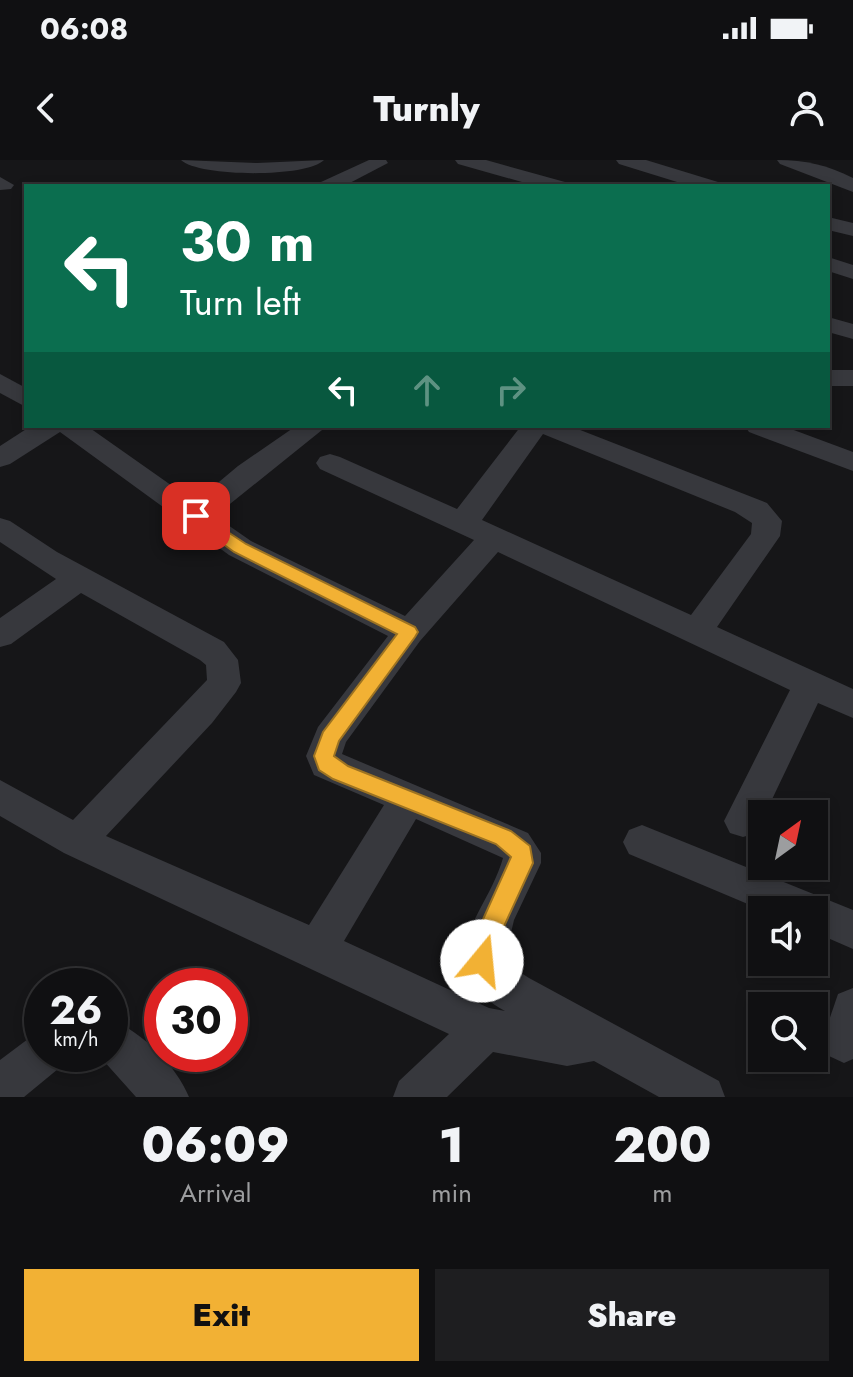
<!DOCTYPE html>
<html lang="en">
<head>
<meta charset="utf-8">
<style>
	body { margin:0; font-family:Jost,sans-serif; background:#1e1e20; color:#f1f3f6; height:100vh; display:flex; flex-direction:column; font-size:30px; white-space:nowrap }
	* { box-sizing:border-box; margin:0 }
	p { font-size:26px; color:#9c9d9f }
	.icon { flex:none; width:44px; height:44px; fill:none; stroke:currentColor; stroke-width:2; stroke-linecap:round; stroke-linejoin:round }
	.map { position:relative; height:937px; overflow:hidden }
	.sheet { display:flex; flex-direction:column; background:#101012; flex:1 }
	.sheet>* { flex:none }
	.hud { position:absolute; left:24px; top:24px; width:806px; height:244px; border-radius:0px; box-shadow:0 4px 12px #0003,0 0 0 2px #303032; background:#0b6e4f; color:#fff; overflow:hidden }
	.needle { width:52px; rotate:33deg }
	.tools { position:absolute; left:748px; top:640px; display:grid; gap:16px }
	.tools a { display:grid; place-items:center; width:80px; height:80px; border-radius:0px; background:#101012; box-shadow:0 4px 12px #0003,0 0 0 2px #303032; font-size:40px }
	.speed { position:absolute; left:24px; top:808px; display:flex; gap:16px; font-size:40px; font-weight:700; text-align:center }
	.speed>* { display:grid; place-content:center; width:104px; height:104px; border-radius:50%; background:#101012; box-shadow:0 4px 12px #0003,0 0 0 2px #303032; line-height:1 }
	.speed small { font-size:20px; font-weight:400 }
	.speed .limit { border:12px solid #d22; background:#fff; color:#111 }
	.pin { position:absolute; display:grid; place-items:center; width:68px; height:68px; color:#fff; margin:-34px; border-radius:16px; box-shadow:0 4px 12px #0006 }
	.me { position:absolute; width:88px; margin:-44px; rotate:17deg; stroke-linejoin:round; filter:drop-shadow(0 0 6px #0008) }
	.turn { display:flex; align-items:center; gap:28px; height:168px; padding:0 24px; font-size:36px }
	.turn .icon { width:104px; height:104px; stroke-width:2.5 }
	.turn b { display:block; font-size:56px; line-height:68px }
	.lanes { display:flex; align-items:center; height:76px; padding:0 24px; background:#0003; justify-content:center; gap:40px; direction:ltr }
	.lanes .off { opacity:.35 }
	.eta { display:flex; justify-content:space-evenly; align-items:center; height:136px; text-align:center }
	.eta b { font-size:48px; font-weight:800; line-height:56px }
	.action { display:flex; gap:16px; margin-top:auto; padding:16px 24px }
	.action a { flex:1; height:92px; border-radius:0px; background:#f2b134; color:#111; font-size:32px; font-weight:800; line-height:92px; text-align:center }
	.action a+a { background:#1e1e20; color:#f1f3f6 }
	.status { display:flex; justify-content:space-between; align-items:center; height:56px; padding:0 40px; background:#101012; direction:ltr }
	.status svg { height:22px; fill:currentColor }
	header { display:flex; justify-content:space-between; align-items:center; height:104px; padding:0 24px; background:#101012; font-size:36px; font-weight:800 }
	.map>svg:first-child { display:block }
</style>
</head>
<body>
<div class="status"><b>06:08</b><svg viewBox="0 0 49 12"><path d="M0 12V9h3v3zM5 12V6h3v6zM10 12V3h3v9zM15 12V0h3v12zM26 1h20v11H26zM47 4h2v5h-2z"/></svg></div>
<header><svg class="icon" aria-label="back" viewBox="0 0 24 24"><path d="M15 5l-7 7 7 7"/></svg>Turnly<svg class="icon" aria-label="person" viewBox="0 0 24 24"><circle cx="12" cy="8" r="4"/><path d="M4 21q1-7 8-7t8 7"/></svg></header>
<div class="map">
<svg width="853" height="937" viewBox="0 0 853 937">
	<rect width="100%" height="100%" fill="#161618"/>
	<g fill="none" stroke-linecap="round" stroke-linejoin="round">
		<g fill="#37383d" fill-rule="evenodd">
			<path d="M181,0L257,3L324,0C307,18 198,17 181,0Z"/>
			<polygon points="369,0 386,0 388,3 344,26 318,26 321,22"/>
			<polygon points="455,0 486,0 565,22 568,26 536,26 458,4"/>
			<polygon points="616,0 646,0 718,22 721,26 690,26 619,4"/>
			<path d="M777,0C806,0 827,5 853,18V32L780,4Z"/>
			<polygon points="0,17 14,25 11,29 0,30"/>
			<polygon points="828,57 853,63 853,76 828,70"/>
			<polygon points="828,97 853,105 853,119 828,111"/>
			<polygon points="828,157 853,164 853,179 828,172"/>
			<rect x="828" y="210" width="25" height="16"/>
			<polygon points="0,214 26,228 26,247 0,233"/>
			<path d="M31,266H87L195,342L238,306L296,266H327L215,356L251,381L405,456L474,380L320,309L316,303L320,297L330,294L340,297L457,349L521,266H570L767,343L782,361L780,376L717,467L853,529V558L818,543L765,654H762L756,673L743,677L730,673L724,661L790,530L498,392L420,481L346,582L342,594L528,673L541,693V703L514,760L504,802L529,818L719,921L725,937H659L594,901L567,906L493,892L447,937H393L399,921L449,874L64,693L0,656V620L73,660L207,520L206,505L200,500L81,433L11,484L0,487V458L56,419L0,382V358L10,361L57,392L224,482L238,500L241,523L236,532L212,563L106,676L309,765L384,645L314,615L306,596L318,567L388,476L229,395L60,272L10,304L0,307V286ZM543,274L735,352L752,363L751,374L691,455L482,360ZM416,659L503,698C486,758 422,804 505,851L489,848L344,781Z"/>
			<polygon points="745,266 783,266 853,292 853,311 749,272"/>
			<polygon points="642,665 853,750 853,789 814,772 814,750 762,750 629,694 623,682 629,670"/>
			<polygon points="853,828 853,899 844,903 829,896 822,881 838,834"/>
			<path d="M110,859C142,872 176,905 189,937H136L102,899L95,896L94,894H110Z"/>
			<polygon points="42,873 42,894 65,894 58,909 24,937 0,937 0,900 28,879"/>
		</g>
	</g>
	<polygon fill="#f2b134" stroke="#9d7322" stroke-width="2" points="196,351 246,384 415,467 418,472 415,477 339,581 334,596 348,606 511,671 530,686 533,703 495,786 490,809 482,812 474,809 471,801 471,786 511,697 496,684 333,619 319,610 314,596 323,572 397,474 234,392 190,360 187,356"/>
</svg>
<div class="tools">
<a><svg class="needle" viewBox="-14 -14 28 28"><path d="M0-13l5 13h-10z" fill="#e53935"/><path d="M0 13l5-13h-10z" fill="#9c9d9f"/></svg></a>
<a><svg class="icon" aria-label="sound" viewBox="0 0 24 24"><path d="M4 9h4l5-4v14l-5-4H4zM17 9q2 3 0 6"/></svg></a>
<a><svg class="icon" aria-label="search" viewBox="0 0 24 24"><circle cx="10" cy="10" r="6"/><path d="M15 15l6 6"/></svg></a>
</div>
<div class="speed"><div>26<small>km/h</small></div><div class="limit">30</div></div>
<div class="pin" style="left:196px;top:356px;background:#d93025"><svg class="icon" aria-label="arrive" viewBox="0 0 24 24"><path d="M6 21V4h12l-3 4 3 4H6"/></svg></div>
<svg class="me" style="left:482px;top:801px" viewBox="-20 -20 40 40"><circle r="19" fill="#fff"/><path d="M0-13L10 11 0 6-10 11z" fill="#f2b134"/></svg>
<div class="hud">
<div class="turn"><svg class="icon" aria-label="left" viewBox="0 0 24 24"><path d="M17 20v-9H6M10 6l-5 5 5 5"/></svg><div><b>30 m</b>Turn left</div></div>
<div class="lanes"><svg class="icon" aria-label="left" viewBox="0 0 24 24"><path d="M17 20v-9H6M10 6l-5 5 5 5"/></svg><svg class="icon off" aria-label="ahead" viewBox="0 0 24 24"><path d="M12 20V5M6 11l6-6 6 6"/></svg><svg class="icon off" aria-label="right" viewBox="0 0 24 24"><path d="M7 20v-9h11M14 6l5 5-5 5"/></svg></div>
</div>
</div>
<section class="sheet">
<div class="eta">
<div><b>06:09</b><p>Arrival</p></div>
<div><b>1</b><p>min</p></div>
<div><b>200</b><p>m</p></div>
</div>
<div class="action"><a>Exit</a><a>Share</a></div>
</section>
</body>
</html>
